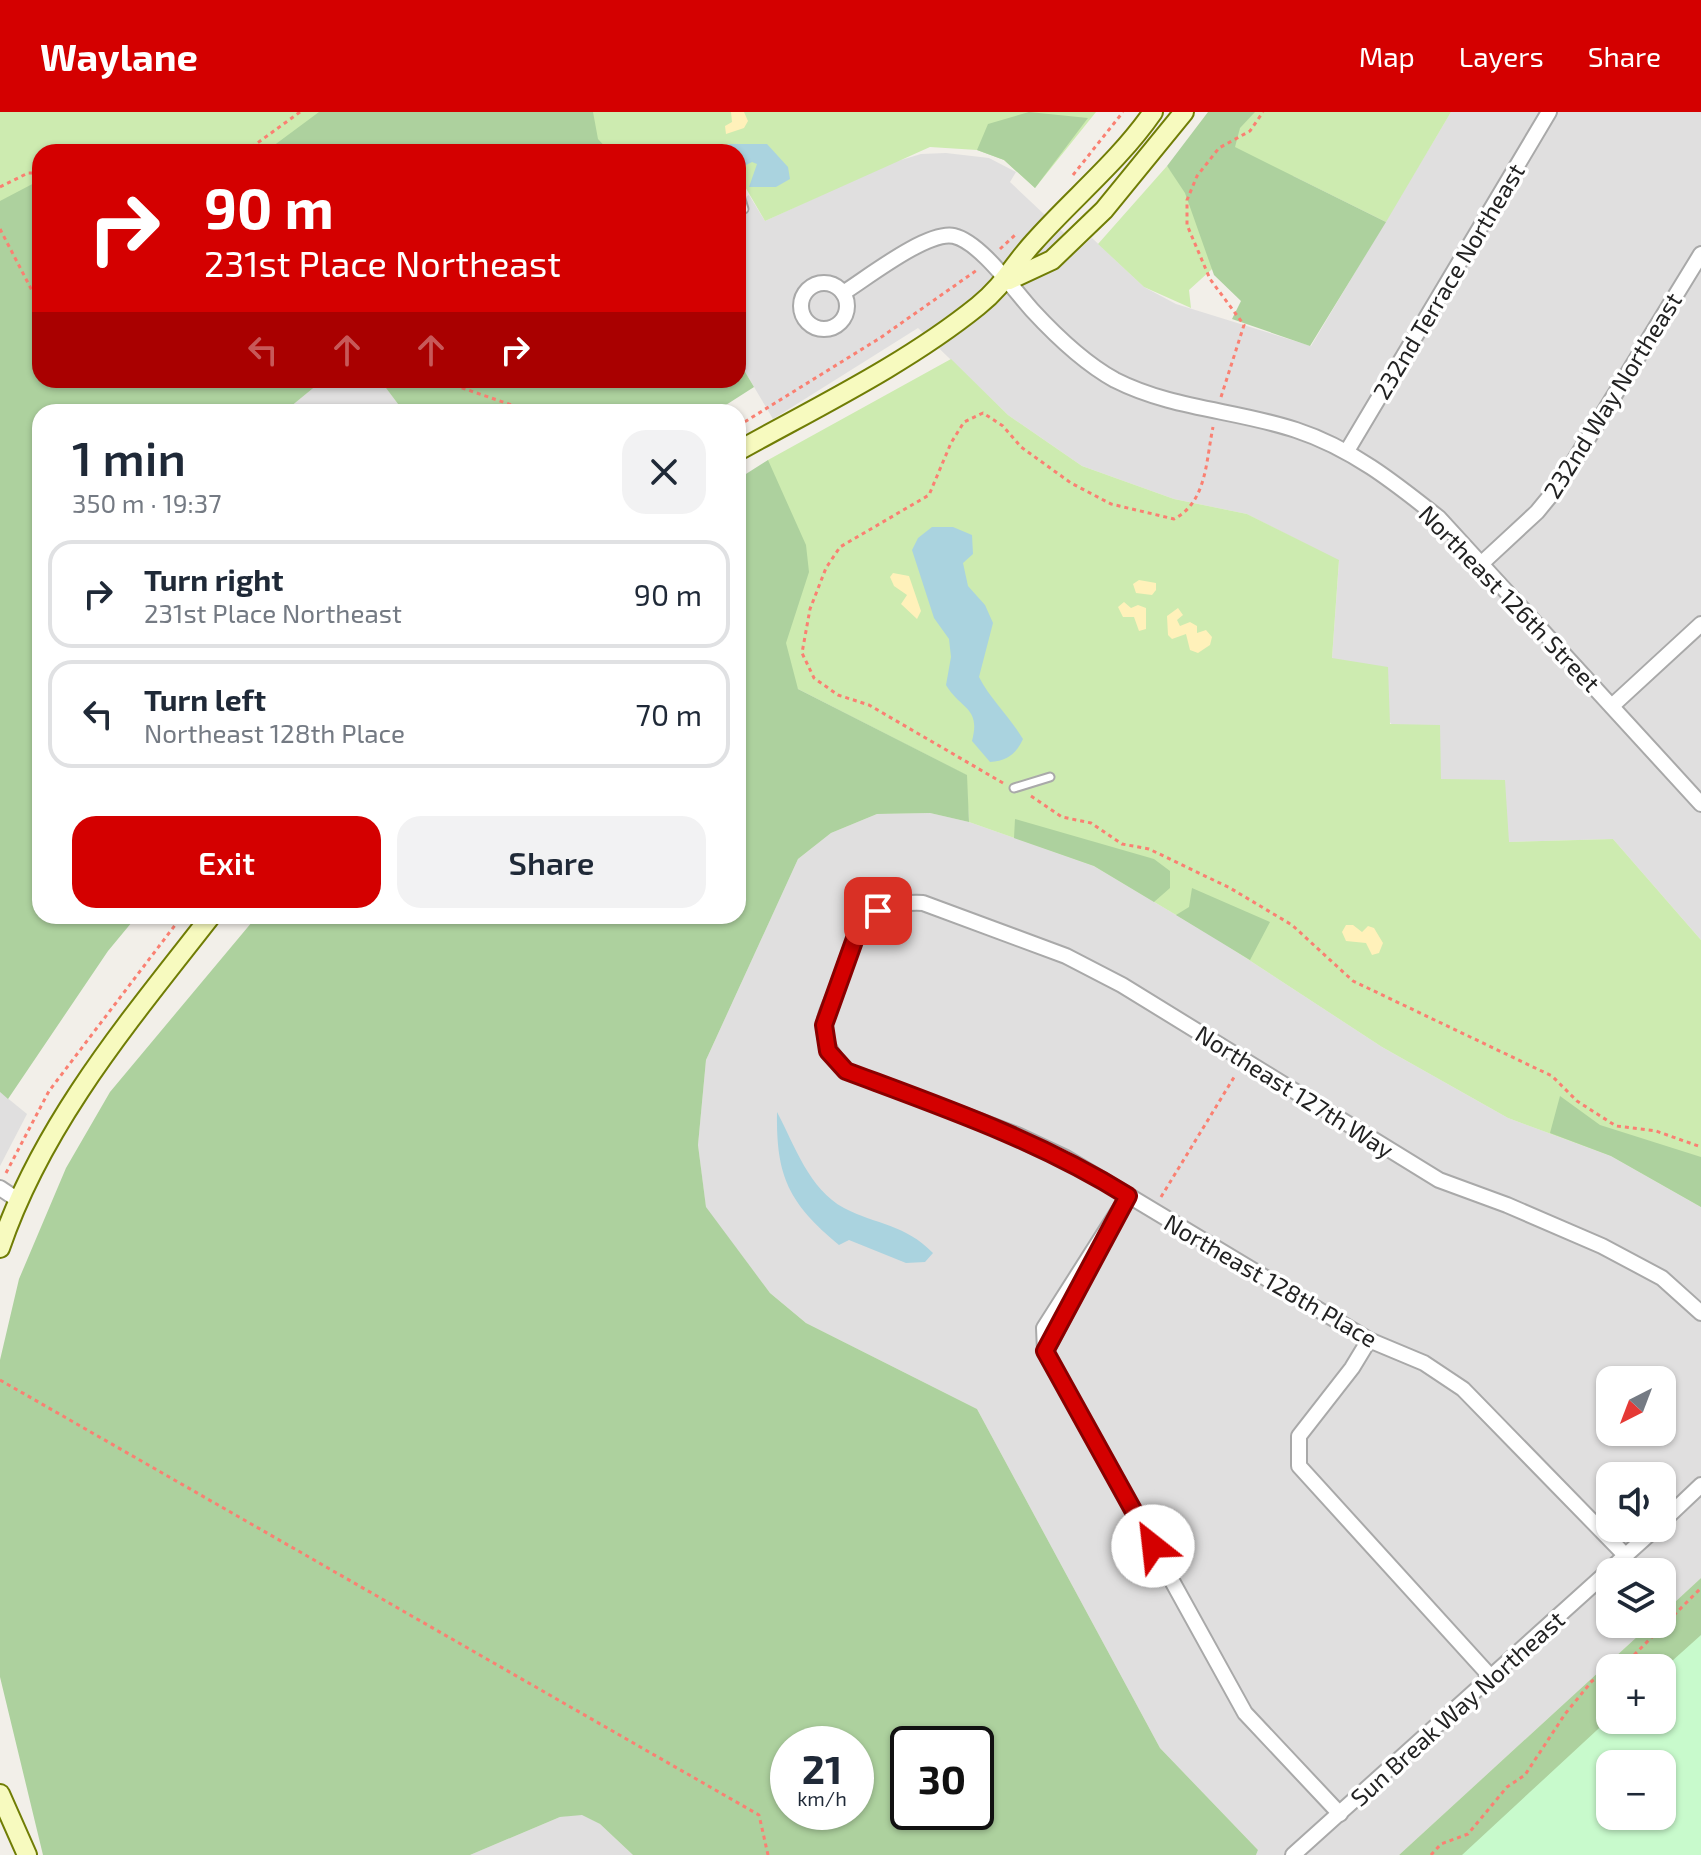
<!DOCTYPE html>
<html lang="en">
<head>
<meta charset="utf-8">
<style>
	body { margin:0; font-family:"Exo 2",sans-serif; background:#f2f2f3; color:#1f2937; height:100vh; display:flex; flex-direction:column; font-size:30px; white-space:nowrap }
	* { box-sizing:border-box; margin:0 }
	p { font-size:26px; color:#747a83 }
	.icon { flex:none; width:44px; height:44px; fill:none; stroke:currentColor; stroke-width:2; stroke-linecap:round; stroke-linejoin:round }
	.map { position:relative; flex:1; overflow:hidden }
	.panel { position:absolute; left:32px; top:292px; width:714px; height:520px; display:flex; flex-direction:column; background:#fff; border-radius:24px; box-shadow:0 2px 6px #0004 }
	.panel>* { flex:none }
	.guide { position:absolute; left:32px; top:32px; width:714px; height:244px; border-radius:24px; box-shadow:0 2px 6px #0004; background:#d40000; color:#fff; overflow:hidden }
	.needle { width:52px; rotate:222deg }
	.buttons { position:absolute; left:1596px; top:1254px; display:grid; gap:16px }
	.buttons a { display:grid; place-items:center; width:80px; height:80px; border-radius:16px; background:#fff; box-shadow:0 2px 6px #0004; font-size:40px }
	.speed { position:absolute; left:770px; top:1614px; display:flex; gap:16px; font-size:40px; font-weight:700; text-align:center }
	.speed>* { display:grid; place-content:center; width:104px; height:104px; border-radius:50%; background:#fff; box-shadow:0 2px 6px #0004; line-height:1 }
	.speed small { font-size:20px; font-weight:400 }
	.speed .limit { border:4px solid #111; border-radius:12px; background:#fff; color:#111 }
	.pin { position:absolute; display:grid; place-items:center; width:68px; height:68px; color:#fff; margin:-34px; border-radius:16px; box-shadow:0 4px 12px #0006 }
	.me { position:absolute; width:88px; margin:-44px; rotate:331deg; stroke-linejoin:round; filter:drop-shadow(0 0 6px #0008) }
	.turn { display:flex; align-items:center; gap:28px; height:168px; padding:0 40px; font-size:36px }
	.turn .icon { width:104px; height:104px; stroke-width:2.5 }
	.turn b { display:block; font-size:56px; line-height:68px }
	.lanes { display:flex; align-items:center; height:76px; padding:0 40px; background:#0003; justify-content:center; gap:40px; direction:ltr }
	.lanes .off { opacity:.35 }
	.round { display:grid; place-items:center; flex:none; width:84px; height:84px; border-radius:24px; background:#f2f2f3 }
	.summary { display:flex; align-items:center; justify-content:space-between; height:136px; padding:0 40px }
	h1 { font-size:48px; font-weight:600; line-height:60px }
	.action { display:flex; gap:16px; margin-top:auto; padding:16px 40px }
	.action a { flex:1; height:92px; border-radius:24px; background:#d40000; color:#fff; font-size:32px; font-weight:600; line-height:92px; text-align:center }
	.action a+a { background:#f2f2f3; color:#1f2937 }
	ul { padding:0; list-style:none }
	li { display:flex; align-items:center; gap:24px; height:108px; margin:0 16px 12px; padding:0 24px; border:4px solid #e0e1e3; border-radius:24px }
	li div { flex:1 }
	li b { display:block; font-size:30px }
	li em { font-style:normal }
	header { display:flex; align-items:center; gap:48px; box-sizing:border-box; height:112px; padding:0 40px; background:#d40000; color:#fff }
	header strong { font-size:38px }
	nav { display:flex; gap:44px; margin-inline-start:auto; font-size:28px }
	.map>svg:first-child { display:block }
</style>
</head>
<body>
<header>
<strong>Waylane</strong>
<nav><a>Map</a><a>Layers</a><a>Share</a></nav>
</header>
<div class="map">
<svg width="1701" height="1743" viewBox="0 0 1701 1743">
	<rect width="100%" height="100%" fill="#f2efe9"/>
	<g fill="#e0dfdf" fill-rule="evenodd">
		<polygon points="1451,0 1701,0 1701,828 1613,727 1508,730 1441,667 1332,546 1339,449 1247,402 1174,387 1082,354 1008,303 918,216 773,307 738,248 738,89 749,83 765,109 891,51 921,42 946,41 989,46 1016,60 1010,70 1080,136 1092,126 1144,175 1176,192 1311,234"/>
		<polygon points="323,268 380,268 404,300 284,300"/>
		<path d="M930,701L969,710L1094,754L1223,831L1382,935L1508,1006L1611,1044L1701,1095V1466L1662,1502V1460H1610V1512H1651L1399,1743H1256L1258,1738L1160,1636L977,1297L806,1211L770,1181L706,1096L698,1033L706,948L798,747L831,721L877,702ZM1610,1268H1662V1320H1610ZM1610,1364H1662V1416H1610Z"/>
		<polygon points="0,980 27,1002 0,1054"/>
		<polygon points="582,1702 600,1712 633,1743 470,1743 560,1705"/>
	</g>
	<g fill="#cdebb0">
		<polygon points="0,0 375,0 341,40 40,40 40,151 0,154"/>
		<polygon points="551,0 1096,0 1035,76 1004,48 977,38 930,35 765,109 744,73 738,75 738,40 576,40"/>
		<polygon points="1220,0 1451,0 1386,110 1293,64 1243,129 1189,178 1191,196 1144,175 1098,132 1167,54 1174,63"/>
		<polygon points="951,247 1008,303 1082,354 1174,387 1247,402 1339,448 1332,546 1388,555 1390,612 1440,613 1441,667 1505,668 1509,730 1613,727 1701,828 1701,1095 1611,1044 1508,1006 1382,935 1223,831 1094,754 969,710 966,663 798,577 738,482 768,348"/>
	</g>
	<g fill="#add19e" fill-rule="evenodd">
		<polygon points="319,0 593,0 598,27 610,40 265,40"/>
		<polygon points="1029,0 1088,6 1035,76 1004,48 977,38 988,12"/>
		<polygon points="1208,0 1255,0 1240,16 1235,35 1386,110 1310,234 1232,207 1241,189 1214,163 1185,81 1167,54"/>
		<polygon points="40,68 40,268 323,268 284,300 40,300 40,804 137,804 108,839 8,987 0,980 0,89"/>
		<polygon points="738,248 754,275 715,300 404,300 380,268 738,268"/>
		<path d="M768,348L806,433L809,460L786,531L798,577L967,663L969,710L930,701L877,702L831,721L798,747L706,948L698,1033L706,1095L770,1181L806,1211L977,1297L1160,1636L1258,1738L1256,1743H633L600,1712L582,1703L560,1705L470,1743H43L0,1565V1248L19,1167L66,1056L110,980L257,804H738V367ZM788,1632H856V1700H788ZM976,1632V1700H908V1632Z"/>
		<polygon points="1015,707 1154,747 1170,759 1170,776 1154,790 1094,754 1014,726"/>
		<polygon points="1192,776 1270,810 1250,848 1176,803 1189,795"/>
		<polygon points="1560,984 1600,1013 1701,1045 1701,1095 1611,1044 1550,1021"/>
		<path d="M1701,1466V1743H1399L1651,1512H1662V1502ZM1610,1556H1662V1608H1610ZM1610,1652H1662V1704H1610Z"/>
	</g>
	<g fill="#fff1ba">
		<polygon points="731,0 744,0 748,9 744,16 726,22 725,14 732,10"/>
		<polygon points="893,461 909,464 921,499 917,507 901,492 907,483 894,474 890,465"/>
		<polygon points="1139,468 1156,471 1156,478 1152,483 1136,481 1133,472"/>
		<polygon points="1124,490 1131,496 1138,493 1146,496 1146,517 1139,519 1134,505 1123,505 1118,495"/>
		<polygon points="1178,496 1183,503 1177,508 1180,514 1190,510 1197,514 1197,521 1206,518 1212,525 1210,533 1198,541 1190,538 1186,522 1172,527 1168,523 1167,504"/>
		<polygon points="1346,813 1353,813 1362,820 1368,814 1374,816 1383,831 1379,841 1372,843 1366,831 1346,829 1342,820"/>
	</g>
	<path fill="#c8facc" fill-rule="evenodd" d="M1701,1523V1743H1462L1610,1606L1662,1608V1558ZM1662,1652V1704H1610V1652Z"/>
	<g fill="#aad3df">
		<polygon points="730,32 767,32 788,55 790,67 776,75 749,75 757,52 752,50 738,57 738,40 692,40"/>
		<path d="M932,415H953L972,423L973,442L963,451L968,474L985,493L993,511L979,565C991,588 1009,604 1023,627C1016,642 1007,649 990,650L972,629C981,595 961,598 946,573L951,545L949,527L934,506L912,438L918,426Z"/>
		<path d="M777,1000C795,1034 809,1077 844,1096C877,1113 905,1112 933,1141L925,1150L906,1151L849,1128L839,1133C789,1091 776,1065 777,1000Z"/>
	</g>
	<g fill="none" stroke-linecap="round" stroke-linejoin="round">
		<g stroke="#a9a9a9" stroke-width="11">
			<g id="lane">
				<polyline points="738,78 744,97"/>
				<polyline points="1014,676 1050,665"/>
			</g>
		</g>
		<g stroke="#a9a9a9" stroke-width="18">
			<g id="street">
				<circle cx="824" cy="194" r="23"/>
				<path d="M843,181C867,166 928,118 954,124C980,130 1014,178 1032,198C1056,224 1084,251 1115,268C1172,297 1236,298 1296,318C1351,336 1394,370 1439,406L1701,692"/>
				<polyline points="1347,339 1549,0"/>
				<polyline points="1482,451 1537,400 1560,372 1701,142"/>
				<polyline points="1613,593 1701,512"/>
				<polyline points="0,1076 18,1088"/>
				<polyline points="1128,1084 1044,1216 1045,1239 1245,1601 1340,1702"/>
				<polyline points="1369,1228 1352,1256 1299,1324 1299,1354 1490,1564"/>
				<polyline points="1046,1239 1077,1180"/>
				<polyline points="1662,1410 1701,1373"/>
				<path d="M1626,1444L1463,1277L1424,1251L1369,1228L1066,1046L1017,1023L846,959C834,945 826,936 824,917C823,904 833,888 837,876C855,826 860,788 923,791L1066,844L1122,873L1439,1068L1507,1093L1602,1134L1662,1166L1701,1201"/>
				<polyline points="1293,1743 1656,1416"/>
			</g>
		</g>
		<g stroke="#707d05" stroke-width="22">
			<g id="secondary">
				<polyline points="1009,168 1052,148 1104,98 1184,0"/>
				<path d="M738,339C819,294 906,252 978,194C1005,172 1012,154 1034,130C1073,86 1119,49 1153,0"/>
				<path d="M0,1136C43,1010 130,908 211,804"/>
				<polyline points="0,1682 27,1743"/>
			</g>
		</g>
		<g stroke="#fa8072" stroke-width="3" stroke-dasharray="4 4" stroke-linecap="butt">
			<polyline points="245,40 300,0"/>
			<polyline points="1073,63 1123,0"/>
			<polyline points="0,75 28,61 40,61"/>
			<polyline points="0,117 40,194"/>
			<polyline points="1000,137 1015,123"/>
			<polyline points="111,268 116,272 138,268"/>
			<polyline points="439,268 532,300"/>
			<polyline points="1221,285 1244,213 1210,167 1187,113 1187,88 1197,64 1219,36 1250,19 1263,0"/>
			<polyline points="738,314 880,226 977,158"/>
			<path d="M1003,671L869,593L838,583L814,566L802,541L810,497L826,456L840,435L929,383L951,331L964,310L983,301L1003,314L1021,335L1071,371L1111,392L1174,407C1207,390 1206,348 1213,315"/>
			<polyline points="1031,684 1062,705 1091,711 1122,732 1149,737 1230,776 1292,813 1353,869 1552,964 1577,989 1616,1014 1656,1019 1701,1035"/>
			<polyline points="6,1061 49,979 182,804"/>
			<polyline points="1161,1085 1236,962"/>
			<polyline points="0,1268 759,1703 768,1743"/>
			<polyline points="1614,1556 1632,1545 1701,1476"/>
			<polyline points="1431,1743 1441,1732 1468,1722 1507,1675 1525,1663 1565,1602 1592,1569 1610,1558"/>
		</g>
		<use href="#lane" stroke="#fff" stroke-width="7"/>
		<use href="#street" stroke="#fff" stroke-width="14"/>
		<use href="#secondary" stroke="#f7fabf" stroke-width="18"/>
	</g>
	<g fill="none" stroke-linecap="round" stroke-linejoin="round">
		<g stroke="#8a0000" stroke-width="20">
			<path id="route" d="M878,799L858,818L824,913L828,939L846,959C945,996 1038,1028 1128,1084L1045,1239L1153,1434"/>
		</g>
		<use href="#route" stroke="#d40000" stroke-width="14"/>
	</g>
	<g text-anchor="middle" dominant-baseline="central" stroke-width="7" stroke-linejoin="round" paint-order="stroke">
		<g font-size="24" fill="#222" stroke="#fff">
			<text transform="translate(1448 169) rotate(-59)">232nd Terrace Northeast</text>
			<text transform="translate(1612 283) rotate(-58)">232nd Way Northeast</text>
			<text transform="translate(1510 486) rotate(46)">Northeast 126th Street</text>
			<text transform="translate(1295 979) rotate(32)">Northeast 127th Way</text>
			<text transform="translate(1271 1168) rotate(30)">Northeast 128th Place</text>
			<text transform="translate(1457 1596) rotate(-42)">Sun Break Way Northeast</text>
		</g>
	</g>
</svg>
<div class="buttons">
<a><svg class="needle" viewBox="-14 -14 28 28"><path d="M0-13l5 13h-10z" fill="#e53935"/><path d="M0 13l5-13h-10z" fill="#747a83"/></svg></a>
<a><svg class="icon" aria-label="sound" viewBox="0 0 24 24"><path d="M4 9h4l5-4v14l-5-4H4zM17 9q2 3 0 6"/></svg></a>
<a><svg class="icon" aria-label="layers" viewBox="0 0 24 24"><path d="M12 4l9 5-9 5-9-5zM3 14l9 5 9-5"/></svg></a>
<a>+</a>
<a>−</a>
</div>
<div class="speed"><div>21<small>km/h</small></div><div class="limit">30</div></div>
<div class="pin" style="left:878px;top:799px;background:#d93025"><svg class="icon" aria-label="arrive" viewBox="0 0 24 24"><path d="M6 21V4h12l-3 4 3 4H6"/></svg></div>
<svg class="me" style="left:1153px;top:1434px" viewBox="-20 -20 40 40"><circle r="19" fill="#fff"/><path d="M0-13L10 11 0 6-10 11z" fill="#d40000"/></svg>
<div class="guide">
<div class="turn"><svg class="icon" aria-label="right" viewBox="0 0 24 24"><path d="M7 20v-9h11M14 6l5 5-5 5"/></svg><div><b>90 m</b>231st Place Northeast</div></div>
<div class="lanes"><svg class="icon off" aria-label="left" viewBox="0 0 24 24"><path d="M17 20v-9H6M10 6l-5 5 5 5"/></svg><svg class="icon off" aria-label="ahead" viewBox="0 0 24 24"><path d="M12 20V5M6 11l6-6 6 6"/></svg><svg class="icon off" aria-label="ahead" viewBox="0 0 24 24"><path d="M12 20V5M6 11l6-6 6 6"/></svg><svg class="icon" aria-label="right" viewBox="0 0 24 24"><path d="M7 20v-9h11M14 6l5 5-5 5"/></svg></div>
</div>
<section class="panel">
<div class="summary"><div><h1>1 min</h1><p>350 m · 19:37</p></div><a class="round"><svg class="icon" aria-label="close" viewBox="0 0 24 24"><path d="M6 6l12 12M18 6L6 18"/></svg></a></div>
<ul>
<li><svg class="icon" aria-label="right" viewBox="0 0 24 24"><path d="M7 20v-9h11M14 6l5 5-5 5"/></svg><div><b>Turn right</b><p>231st Place Northeast</p></div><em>90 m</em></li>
<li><svg class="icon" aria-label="left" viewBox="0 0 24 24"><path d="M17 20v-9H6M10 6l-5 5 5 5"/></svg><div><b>Turn left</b><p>Northeast 128th Place</p></div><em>70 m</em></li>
</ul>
<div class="action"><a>Exit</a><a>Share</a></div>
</section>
</div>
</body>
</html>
